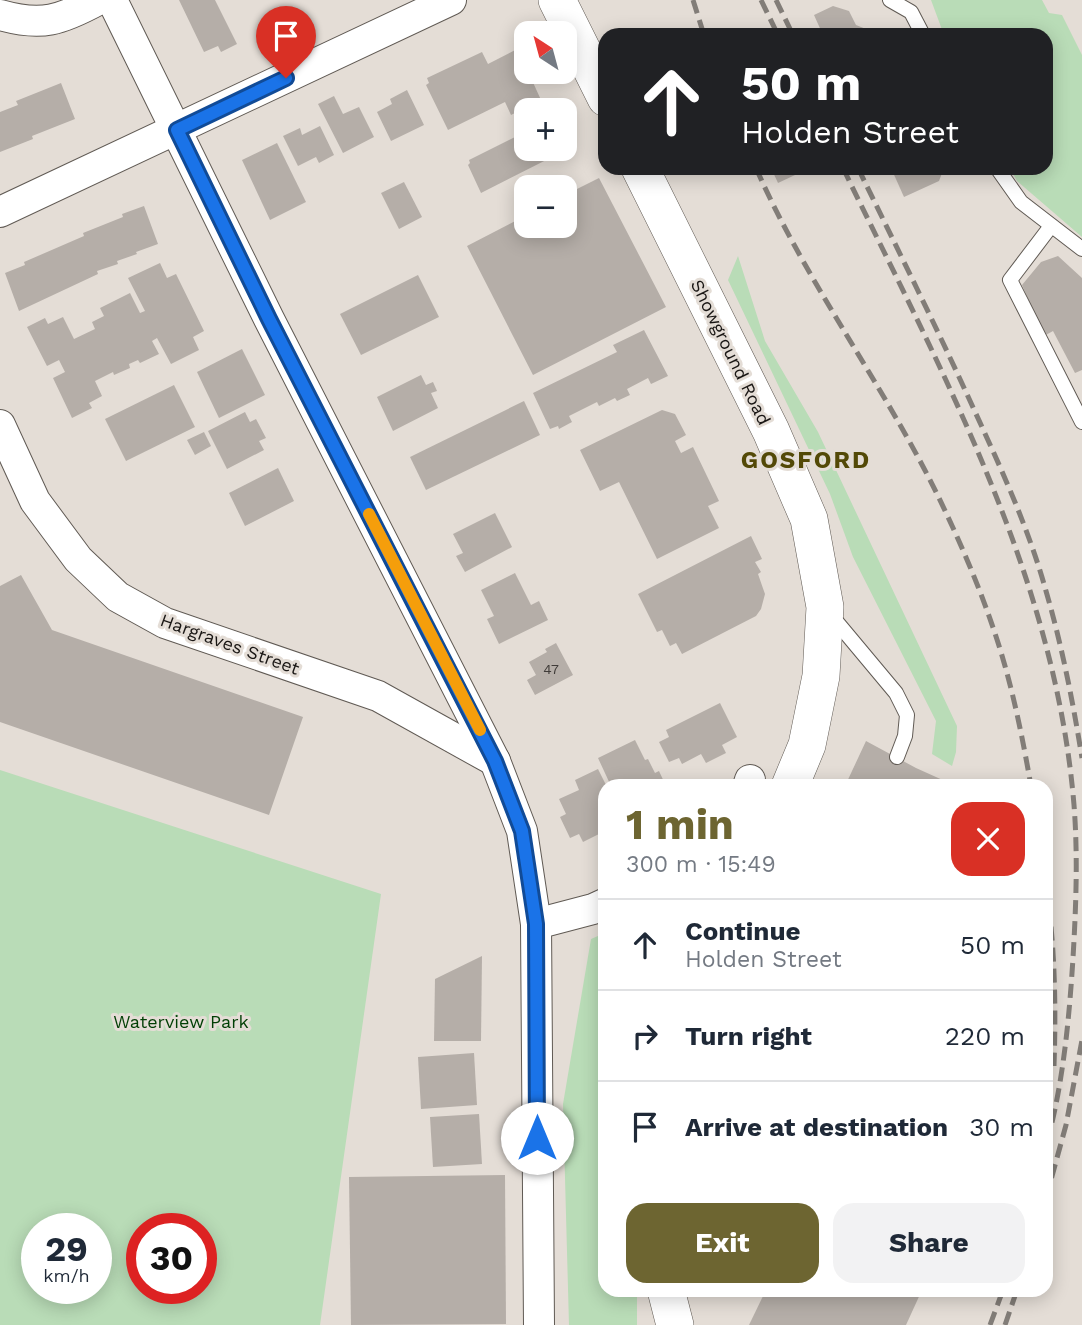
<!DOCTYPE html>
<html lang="en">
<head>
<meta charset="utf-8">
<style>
	body { margin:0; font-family:"Work Sans",sans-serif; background:#f2f2f3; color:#1f2937; height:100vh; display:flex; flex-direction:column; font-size:26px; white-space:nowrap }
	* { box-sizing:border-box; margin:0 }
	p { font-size:23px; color:#747a83 }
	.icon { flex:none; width:38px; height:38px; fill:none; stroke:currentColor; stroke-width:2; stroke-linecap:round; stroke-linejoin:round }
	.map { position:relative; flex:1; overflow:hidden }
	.sheet { position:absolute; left:598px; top:779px; width:455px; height:518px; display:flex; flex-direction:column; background:#fff; border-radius:21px; box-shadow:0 4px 18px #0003 }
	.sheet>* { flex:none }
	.guide { position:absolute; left:598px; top:28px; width:455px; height:147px; border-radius:21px; box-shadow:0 4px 18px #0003; background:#202124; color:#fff; overflow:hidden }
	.needle { width:46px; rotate:324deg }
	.buttons { position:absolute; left:514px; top:21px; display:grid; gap:14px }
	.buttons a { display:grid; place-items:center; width:63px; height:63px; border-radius:14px; background:#fff; box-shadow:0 4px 18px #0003; font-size:35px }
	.speed { position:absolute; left:21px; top:1213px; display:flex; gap:14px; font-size:35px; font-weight:700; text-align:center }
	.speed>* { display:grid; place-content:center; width:91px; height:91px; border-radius:50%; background:#fff; box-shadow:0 4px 18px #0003; line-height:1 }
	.speed small { font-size:18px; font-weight:400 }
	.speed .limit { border:10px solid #d22; background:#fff; color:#111 }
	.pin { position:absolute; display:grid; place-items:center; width:60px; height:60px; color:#fff; margin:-72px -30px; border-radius:50% 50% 50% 0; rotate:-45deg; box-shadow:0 0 7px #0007 }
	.pin .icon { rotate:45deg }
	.me { position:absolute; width:77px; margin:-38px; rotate:0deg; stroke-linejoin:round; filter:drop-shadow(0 0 5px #0008) }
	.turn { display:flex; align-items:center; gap:24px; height:147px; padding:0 28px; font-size:32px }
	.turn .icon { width:91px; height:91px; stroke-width:2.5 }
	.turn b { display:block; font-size:49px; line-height:60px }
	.round { display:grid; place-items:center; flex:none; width:74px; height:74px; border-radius:21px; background:#f2f2f3 }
	.head { display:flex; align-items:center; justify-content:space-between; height:119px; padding:0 28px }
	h1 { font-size:42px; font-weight:700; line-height:52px; color:#6d6531 }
	.cta { display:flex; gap:14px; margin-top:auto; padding:14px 28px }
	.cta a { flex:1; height:80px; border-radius:21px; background:#6d6531; color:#fff; font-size:28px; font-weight:700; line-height:80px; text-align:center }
	.cta a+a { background:#f2f2f3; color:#1f2937 }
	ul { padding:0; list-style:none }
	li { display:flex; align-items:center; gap:21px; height:91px; padding:0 28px; border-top:2px solid #e0e1e3 }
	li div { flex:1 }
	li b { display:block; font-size:26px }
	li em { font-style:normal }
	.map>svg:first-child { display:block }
</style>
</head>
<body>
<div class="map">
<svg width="1082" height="1325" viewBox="0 0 1082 1325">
	<rect width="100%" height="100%" fill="#e4ddd6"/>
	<g fill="#b9dcb7" fill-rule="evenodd">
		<polygon points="931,0 1042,0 1049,13 1062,15 1082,55 1082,237 1017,181 1010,168 1046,168 1046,35 944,35"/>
		<polygon points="738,256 765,341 818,432 957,726 956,752 952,766 932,754 936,721 853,557 830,494 728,280"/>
		<path d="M0,770L381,894L320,1325H0ZM37,1228H96V1288H37ZM142,1228H201V1288H142Z"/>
		<polygon points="605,933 606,1290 637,1290 637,1325 569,1325 563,1104 591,939"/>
	</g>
	<g fill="#b5aea8">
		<polygon points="179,0 215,0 237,44 221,52 218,46 204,52"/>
		<polygon points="833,6 849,11 856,25 871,31 872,35 823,35 814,15"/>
		<polygon points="519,48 527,65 527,72 530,72 533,77 531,78 541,100 511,115 505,102 448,130 426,85 429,83 427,78 482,52 488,64"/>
		<polygon points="61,83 75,119 32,136 33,139 0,152 0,112 18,105 16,101"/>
		<polygon points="407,90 424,125 391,141 377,112 392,104 390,99"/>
		<polygon points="334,96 343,114 359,107 374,137 343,153 318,104"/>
		<polygon points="320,126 334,155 319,163 316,157 298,166 283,136 300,128 302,135"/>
		<polygon points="527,131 527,149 557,149 560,153 481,193 468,165 470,163 469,160"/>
		<polygon points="277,143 306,202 270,220 242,160"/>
		<polygon points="771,168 810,168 778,183"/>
		<polygon points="891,168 944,168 939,181 904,197"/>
		<polygon points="599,178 666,307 533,375 467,246 527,215 527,226 565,226 565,195"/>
		<polygon points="404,182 422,217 399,229 381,193"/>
		<polygon points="144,206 158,244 136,252 137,254 117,261 118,264 97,271 98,274 19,311 5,273 25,265 24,262 84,236 83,233 123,217 122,214"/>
		<polygon points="1058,256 1082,278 1082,370 1075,373 1053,331 1044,336 1022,285 1041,262"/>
		<polygon points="160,263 167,278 176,274 204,331 193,337 199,350 171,364 157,338 152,341 159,354 140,363 138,360 129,364 130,368 114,375 113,372 95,381 102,396 89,403 92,408 72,418 53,378 65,372 59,360 47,366 27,327 45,318 48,324 63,317 74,339 95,329 92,322 104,316 100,308 130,293 140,313 145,311 128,278"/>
		<polygon points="418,275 439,317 361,355 340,314"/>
		<polygon points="644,330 668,376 651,384 648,378 627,389 630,395 617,401 615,398 599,406 597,402 569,416 572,422 559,429 558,426 550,429 533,393 617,352 613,345"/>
		<polygon points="242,349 265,395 219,418 197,372"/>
		<polygon points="421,375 426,385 433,382 437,391 431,393 438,408 393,431 377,397"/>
		<polygon points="174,385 195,427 126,461 105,419"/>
		<polygon points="524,401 540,435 426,490 410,457"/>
		<polygon points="662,410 675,414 686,435 675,441 681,453 693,447 719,501 708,506 719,528 657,559 619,482 600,491 580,450"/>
		<polygon points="245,412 250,422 256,419 266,438 259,441 264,450 227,469 208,431"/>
		<polygon points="204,432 211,446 195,455 187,440"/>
		<polygon points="278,468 294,501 245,526 229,493"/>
		<polygon points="495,513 512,547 465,572 456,556 463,553 453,534"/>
		<polygon points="751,536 762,559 755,562 761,572 758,574 765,594 761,609 756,616 682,654 676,643 670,646 662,630 657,632 638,594"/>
		<polygon points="515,573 531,605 539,601 548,620 499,644 487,619 494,616 481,590"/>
		<polygon points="21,575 52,630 303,717 269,815 0,722 0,586"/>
		<polygon points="556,643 573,675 535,695 527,680 536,675 529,662 547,652 545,649"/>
		<polygon points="720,703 737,737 722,745 726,753 706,763 701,754 682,764 679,758 669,762 659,742 669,737 666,730"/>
		<polygon points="635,740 645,760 648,759 655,773 659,771 666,786 611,786 598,758"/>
		<polygon points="866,741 916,768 956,786 845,786"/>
		<polygon points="598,769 606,785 606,821 601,823 605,831 583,842 579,834 570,838 560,817 566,814 559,799 579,790 575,780"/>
		<polygon points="482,956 481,1041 434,1041 435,979"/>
		<polygon points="474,1053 477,1105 421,1109 418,1057"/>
		<polygon points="479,1114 482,1164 433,1167 430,1117"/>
		<polygon points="505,1175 506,1324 351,1325 349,1177"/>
		<polygon points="766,1290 922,1290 906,1325 749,1325"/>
	</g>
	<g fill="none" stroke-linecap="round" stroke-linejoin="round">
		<g stroke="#605a54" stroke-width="16">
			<g id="service">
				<polyline points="890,0 911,12 923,35"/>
				<polyline points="997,168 1021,202 1082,249"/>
				<polyline points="1051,226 1010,280 1082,422"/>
				<polyline points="830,614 896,693 907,715 905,736 897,757"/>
			</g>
		</g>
		<g stroke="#605a54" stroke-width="32">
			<g id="minor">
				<polyline points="112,0 269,319 495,761 522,831 536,924 539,1325"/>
				<path d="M0,15C42,27 61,20 98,0"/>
				<polyline points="0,212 451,0"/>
				<polyline points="0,425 35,501 78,559 118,597 165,623 378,696 495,761"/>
				<polyline points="748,786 750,780"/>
				<polyline points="536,924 593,909 606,903"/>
			</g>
		</g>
		<g stroke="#605a54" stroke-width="38">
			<g id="tertiary">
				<polyline points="557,0 606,98"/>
				<polyline points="640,168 771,431 809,519 825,607 821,676 807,745 790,786"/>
				<polyline points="666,1290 675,1325"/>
			</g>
		</g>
		<use href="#service" stroke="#fff" stroke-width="14"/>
		<use href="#minor" stroke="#fff" stroke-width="30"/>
		<use href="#tertiary" stroke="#fff" stroke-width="37"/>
		<g stroke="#827d78" stroke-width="5" stroke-dasharray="14 7" stroke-linecap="butt">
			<polyline points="693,0 704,35"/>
			<polyline points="761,0 778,35"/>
			<polyline points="776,0 793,35"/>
			<path d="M756,168C807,284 884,385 939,498C965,552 989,609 1005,666C1016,705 1024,746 1031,786"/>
			<path d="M843,168C941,371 1055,575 1074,805C1078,856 1076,907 1073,958C1069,1021 1063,1085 1046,1146"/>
			<path d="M858,168C896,246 935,324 971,403C999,464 1028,526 1046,591C1062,646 1073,702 1082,758"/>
			<path d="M1046,885C1055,945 1056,1006 1054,1066"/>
			<polyline points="1046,1198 1066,1125 1082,1040"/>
			<polyline points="990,1325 1003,1290"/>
			<polyline points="1005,1325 1017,1290"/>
		</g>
	</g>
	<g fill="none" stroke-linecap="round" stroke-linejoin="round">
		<g stroke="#114b97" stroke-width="18">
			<polyline id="route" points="286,78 177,130 269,319 495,761 522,831 536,924 537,1138"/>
		</g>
		<use href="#route" stroke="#1a73e8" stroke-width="12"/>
		<polyline stroke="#f59e0b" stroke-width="12" points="369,514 480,730"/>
	</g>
	<g text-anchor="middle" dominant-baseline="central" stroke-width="6" stroke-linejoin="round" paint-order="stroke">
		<g font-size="14" fill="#403c39">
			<text x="551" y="669">47</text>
		</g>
		<g font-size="18" fill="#191614" stroke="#e4ddd6">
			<text transform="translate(731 352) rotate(64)">Showground Road</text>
			<text transform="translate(230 644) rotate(20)">Hargraves Street</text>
		</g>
		<g font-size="18" fill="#003f04" stroke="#e4ddd6">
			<text x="181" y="1021">Waterview Park</text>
		</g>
		<g font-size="24" font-weight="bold" letter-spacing="2" fill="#534907" stroke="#e4ddd6">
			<text x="806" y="460">GOSFORD</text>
		</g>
	</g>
</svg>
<div class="buttons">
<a><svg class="needle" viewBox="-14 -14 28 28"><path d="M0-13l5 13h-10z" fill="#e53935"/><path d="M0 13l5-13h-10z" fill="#747a83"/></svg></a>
<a>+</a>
<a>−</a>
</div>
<div class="speed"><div>29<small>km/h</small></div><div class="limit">30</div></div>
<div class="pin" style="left:286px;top:78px;background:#d93025"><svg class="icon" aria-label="arrive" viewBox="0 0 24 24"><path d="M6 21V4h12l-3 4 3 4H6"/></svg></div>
<svg class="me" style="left:537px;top:1138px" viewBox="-20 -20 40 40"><circle r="19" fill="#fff"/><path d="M0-13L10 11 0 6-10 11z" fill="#1a73e8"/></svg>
<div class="guide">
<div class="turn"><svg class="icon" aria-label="ahead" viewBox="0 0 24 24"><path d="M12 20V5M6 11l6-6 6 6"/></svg><div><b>50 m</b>Holden Street</div></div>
</div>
<section class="sheet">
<div class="head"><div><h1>1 min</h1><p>300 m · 15:49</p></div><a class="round" style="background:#d93025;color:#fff"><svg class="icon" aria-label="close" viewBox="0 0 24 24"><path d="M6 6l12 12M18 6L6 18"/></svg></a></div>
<ul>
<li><svg class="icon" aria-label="ahead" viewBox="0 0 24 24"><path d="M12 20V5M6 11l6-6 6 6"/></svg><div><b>Continue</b><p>Holden Street</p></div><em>50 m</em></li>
<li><svg class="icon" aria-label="right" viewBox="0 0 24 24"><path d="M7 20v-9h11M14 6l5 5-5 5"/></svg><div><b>Turn right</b></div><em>220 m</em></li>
<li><svg class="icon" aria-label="arrive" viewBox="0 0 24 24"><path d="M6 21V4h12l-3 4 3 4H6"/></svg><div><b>Arrive at destination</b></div><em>30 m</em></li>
</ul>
<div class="cta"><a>Exit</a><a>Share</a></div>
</section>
</div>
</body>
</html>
